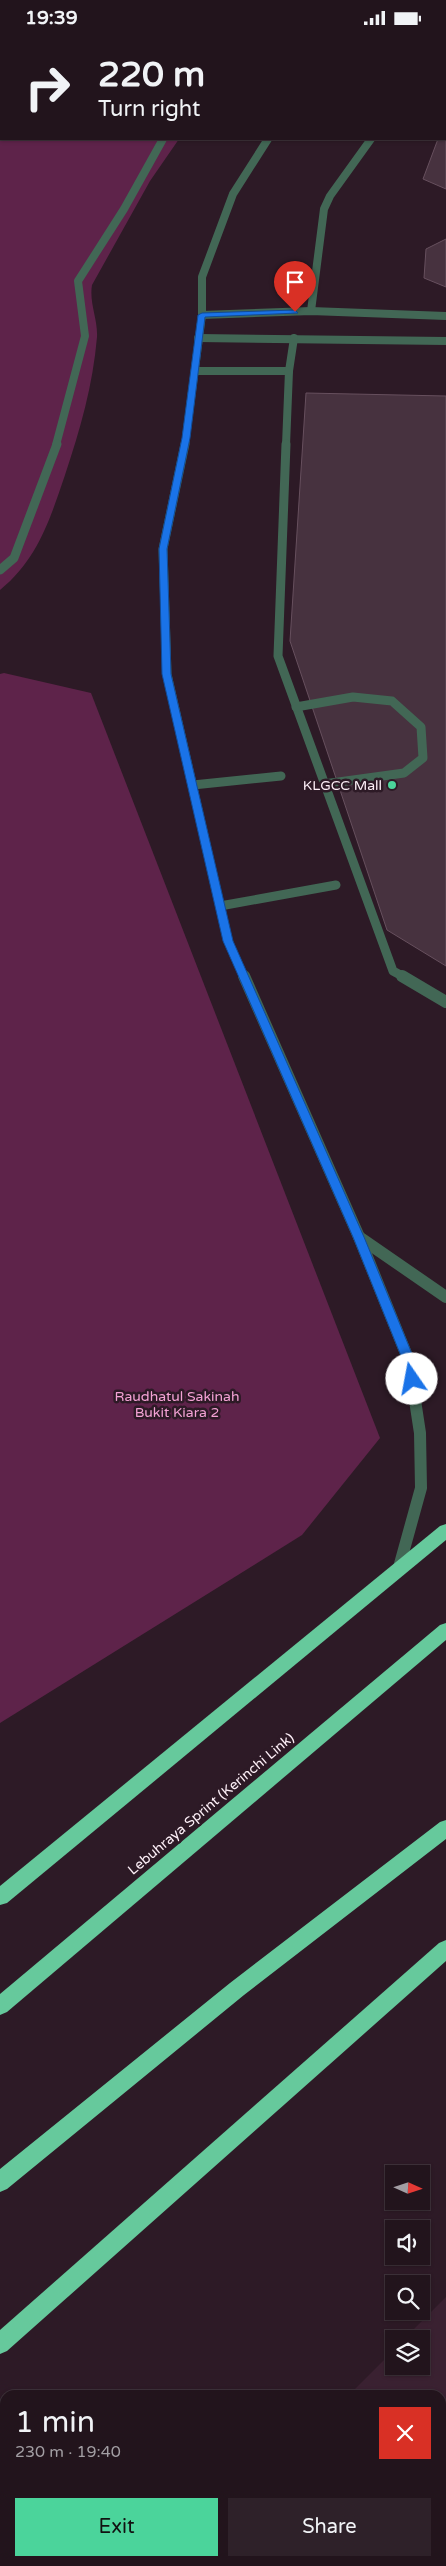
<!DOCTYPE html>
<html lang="en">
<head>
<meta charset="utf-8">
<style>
	body { margin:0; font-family:"Varela Round",sans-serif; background:#2e2129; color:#f1f3f6; height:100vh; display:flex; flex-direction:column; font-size:19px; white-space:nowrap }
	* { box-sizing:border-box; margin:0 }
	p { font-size:16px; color:#a29ea3 }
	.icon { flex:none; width:28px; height:28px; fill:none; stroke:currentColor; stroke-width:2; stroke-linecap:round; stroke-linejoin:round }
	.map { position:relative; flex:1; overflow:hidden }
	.panel { position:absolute; left:0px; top:2355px; width:446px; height:176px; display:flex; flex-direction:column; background:#22141c; border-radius:15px 15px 0 0; box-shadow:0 1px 4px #0004,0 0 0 1px #3f333b }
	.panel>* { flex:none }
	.guide { position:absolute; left:0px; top:0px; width:446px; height:105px; box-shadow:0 1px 4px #0004,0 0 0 1px #3f333b; background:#22141c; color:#f1f3f6; overflow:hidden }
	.needle { width:32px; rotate:93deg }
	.fabs { position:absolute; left:385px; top:2130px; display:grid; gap:10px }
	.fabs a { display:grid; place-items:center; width:45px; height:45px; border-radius:0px; background:#22141c; box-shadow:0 1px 4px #0004,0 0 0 1px #3f333b; font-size:25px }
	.pin { position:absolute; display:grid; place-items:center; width:42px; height:42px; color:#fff; margin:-51px -21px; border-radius:50% 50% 50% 0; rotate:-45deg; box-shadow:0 0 5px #0007 }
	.pin .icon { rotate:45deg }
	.me { position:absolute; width:55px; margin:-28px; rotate:348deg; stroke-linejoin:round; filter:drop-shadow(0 0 4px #0008) }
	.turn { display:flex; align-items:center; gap:18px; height:105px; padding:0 15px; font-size:22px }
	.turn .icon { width:65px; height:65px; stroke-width:2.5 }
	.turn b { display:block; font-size:35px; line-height:42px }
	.round { display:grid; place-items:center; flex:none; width:52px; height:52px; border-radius:0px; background:#2e2129 }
	.headline { display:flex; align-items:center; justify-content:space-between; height:85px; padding:0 15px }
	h1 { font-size:30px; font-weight:600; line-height:38px }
	.button { display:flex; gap:10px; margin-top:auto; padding:10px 15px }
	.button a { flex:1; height:58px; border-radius:0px; background:#4bd49b; color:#111; font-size:20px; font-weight:600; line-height:58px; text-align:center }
	.button a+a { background:#2e2129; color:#f1f3f6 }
	.status { display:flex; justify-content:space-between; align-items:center; height:35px; padding:0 25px; background:#22141c; direction:ltr }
	.status svg { height:14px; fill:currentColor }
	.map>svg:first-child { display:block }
</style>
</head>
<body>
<div class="status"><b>19:39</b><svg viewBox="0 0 49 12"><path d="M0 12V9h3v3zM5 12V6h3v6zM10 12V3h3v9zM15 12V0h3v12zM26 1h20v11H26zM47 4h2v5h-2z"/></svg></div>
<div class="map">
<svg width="446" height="2531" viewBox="0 0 446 2531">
	<rect width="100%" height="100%" fill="#2d1a26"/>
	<polygon fill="#3a2131" points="446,2262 446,2531 392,2531 388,2526 441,2526 441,2360 349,2360 394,2315 394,2331 421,2331 421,2304 404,2304"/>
	<g fill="#5e234a">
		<path d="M0,0H256L1,1V104H179L150,146L92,250C89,268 98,284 97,302C93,350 80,395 65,440C50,484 38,524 0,555Z"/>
		<polygon points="4,638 91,658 380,1403 302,1500 0,1688 0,639"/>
	</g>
	<polygon fill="#823b6a" points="255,2526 365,2526 372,2531 251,2531"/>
	<g fill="#47323f" stroke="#67505e">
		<polygon points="446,40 446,154 423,144 438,104 445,104"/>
		<polygon points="446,204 446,252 424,243 426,214"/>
		<polygon points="306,358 446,361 446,931 387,895 290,606"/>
	</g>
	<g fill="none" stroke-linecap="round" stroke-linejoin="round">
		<g stroke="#426755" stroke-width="8">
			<polyline points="311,276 324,174 330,161 371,104"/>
			<polyline points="202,280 311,276 446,281"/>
			<polyline points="198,303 446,306"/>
			<polyline points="195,336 289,336"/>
			<polyline points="56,410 85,301 78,246 124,174 163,104"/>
			<polyline points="286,410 289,336 294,303"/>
		</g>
		<g stroke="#426755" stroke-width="9">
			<polyline points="286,409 278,621 393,936 404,942"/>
			<polyline points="0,535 14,523 57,409"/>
			<polyline points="296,672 353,662 392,666 421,692 423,723 404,738 324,749"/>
			<polyline points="193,750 281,741"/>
			<polyline points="220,871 336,850"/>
		</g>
		<polyline stroke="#426755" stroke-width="12" points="402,941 446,967"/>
		<polyline stroke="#426755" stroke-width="8" points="185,410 202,280 202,242 233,159 268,104"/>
		<polyline stroke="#426755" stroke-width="9" points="185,409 163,514 167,639 228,906 244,942"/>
		<g stroke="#426755" stroke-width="12">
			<polyline points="244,941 359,1202 409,1326 420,1398 421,1453 398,1536"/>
			<polyline points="359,1202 446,1262"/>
		</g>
		<g fill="#66c99c" fill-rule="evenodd">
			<polygon points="446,1489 446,1505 7,1868 0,1870 0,1851 440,1491"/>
			<polygon points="446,1588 446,1605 7,1977 0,1980 0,1959 440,1590"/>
			<polygon points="446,1785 446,1804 244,1960 7,2154 0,2157 0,2134 230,1948 440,1787"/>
			<polygon points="446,1905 446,1926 7,2316 0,2319 0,2295 439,1908"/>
		</g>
	</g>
	<polygon fill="#1a73e8" stroke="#114b97" points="295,275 298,278 205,282 190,403 167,514 171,639 233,906 364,1202 415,1326 418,1344 412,1348 406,1344 403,1326 353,1202 223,906 162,639 159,514 182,403 198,280 202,278"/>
	<circle fill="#4bd49b" stroke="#2d1a26" stroke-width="2" cx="392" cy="750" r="5"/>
	<g text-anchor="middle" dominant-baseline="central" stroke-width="5" stroke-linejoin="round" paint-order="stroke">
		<g font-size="14" fill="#fdeff7" stroke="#2d1a26" text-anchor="end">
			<text x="382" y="750">KLGCC Mall</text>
		</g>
		<g font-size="14" fill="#f4a2d5" stroke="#2d1a26">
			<text x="177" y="1361">Raudhatul Sakinah<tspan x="177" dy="16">Bukit Kiara 2</tspan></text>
		</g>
		<g font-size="14" fill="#fdeff7" stroke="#2d1a26">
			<text transform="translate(211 1769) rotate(-40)">Lebuhraya Sprint (Kerinchi Link)</text>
		</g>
	</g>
</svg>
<div class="fabs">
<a><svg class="needle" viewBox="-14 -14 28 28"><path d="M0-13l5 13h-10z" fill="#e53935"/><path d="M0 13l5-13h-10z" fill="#a29ea3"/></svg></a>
<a><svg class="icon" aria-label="sound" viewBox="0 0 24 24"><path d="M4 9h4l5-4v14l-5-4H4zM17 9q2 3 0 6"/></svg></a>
<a><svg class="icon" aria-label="search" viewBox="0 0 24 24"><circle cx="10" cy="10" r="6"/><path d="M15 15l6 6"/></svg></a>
<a><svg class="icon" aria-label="layers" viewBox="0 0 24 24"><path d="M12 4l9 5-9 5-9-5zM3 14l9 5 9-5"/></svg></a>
</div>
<div class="pin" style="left:295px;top:277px;background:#d93025"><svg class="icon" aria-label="arrive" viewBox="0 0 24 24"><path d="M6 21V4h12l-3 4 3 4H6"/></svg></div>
<svg class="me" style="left:412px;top:1344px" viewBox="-20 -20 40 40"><circle r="19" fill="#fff"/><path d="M0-13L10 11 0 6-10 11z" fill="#1a73e8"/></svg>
<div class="guide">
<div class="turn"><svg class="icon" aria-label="right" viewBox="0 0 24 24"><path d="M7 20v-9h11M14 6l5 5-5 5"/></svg><div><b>220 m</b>Turn right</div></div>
</div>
<section class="panel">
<div class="headline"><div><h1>1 min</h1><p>230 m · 19:40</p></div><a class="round" style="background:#d93025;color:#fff"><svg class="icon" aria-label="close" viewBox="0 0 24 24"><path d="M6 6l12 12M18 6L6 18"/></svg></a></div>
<div class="button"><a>Exit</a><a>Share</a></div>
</section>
</div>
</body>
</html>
